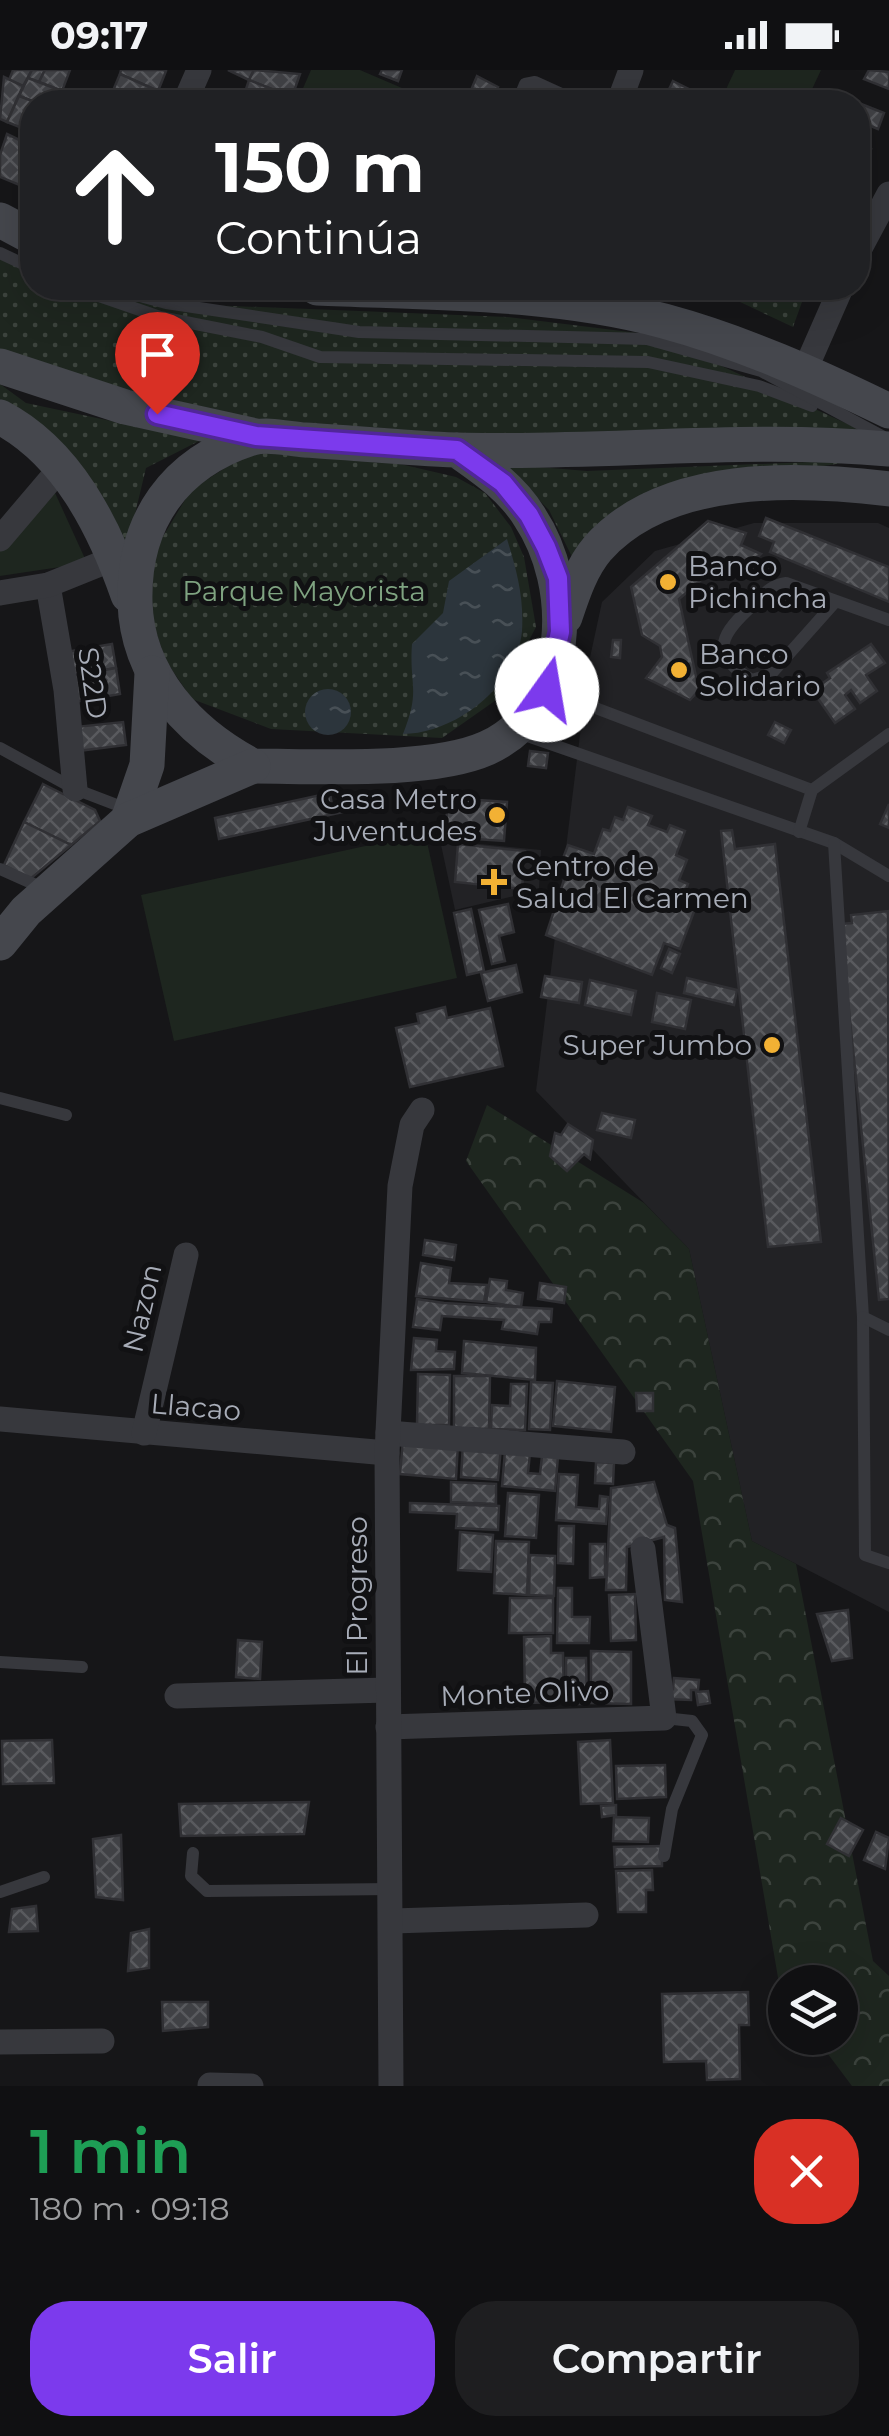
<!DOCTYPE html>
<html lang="es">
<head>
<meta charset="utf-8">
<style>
	body { margin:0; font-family:Montserrat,sans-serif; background:#1e1e20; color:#f1f3f6; height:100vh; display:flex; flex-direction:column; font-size:38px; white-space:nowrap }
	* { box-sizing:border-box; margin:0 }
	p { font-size:32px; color:#9c9d9f }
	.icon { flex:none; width:55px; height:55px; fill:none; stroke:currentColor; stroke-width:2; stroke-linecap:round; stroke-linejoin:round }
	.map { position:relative; height:2016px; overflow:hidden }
	.side { display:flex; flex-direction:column; background:#101012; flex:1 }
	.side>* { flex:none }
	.hud { position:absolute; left:20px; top:20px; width:850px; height:210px; border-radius:40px; box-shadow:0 10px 40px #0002,0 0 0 2px #303032; background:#202124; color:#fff; overflow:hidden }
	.fabs { position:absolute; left:768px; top:1895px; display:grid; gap:20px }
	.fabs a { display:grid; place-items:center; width:90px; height:90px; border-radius:50%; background:#101012; box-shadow:0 10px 40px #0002,0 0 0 2px #303032; font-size:50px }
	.pin { position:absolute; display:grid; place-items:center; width:85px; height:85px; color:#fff; margin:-102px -42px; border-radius:50% 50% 50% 0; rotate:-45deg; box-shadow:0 0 10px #0007 }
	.pin .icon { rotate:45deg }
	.me { position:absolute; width:110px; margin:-55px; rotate:13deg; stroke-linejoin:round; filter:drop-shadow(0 0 8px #0008) }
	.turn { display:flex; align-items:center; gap:35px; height:210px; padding:0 30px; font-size:45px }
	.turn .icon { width:130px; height:130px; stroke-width:2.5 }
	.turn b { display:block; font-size:70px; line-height:85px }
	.round { display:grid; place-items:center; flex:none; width:105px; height:105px; border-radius:40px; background:#1e1e20 }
	.headline { display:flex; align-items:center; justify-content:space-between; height:170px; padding:0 30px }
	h1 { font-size:60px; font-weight:600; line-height:75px; color:#1e9e55 }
	.primary-button { display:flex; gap:20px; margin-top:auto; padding:20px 30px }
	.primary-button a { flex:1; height:115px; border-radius:40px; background:#7c3aed; color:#fff; font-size:40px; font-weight:600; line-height:115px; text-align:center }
	.primary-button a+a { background:#1e1e20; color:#f1f3f6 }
	.status { display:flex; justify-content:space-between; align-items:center; height:70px; padding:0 50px; background:#101012; direction:ltr }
	.status svg { height:28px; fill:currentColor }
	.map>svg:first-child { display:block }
</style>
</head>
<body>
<div class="status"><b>09:17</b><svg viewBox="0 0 49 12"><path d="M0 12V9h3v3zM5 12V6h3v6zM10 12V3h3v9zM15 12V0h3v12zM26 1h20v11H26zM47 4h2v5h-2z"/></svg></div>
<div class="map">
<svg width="889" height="2016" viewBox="0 0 889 2016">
	<defs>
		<pattern id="forest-crowns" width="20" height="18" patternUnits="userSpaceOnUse" patternTransform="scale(2.5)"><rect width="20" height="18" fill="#1e261f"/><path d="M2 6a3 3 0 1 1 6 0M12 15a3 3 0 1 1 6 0" fill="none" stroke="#3c433d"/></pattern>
		<pattern id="park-dots" width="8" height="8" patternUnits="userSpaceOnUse" patternTransform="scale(2.5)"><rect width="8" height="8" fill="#1e261f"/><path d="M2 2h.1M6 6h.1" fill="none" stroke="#3c433d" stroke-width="1.8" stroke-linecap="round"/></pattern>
		<pattern id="water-ripples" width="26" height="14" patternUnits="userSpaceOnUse" patternTransform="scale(2.5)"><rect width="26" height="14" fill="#2c353c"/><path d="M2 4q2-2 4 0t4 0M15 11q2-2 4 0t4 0" fill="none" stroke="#485056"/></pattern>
		<pattern id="building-cross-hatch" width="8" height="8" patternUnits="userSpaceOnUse" patternTransform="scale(2.5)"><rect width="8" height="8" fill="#404145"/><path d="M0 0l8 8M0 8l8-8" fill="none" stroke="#595a5e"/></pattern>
	</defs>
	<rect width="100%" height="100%" fill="#161618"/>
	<g fill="#222225">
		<polygon points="754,453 878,453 889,458 889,1542 752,1471 689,1179 536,1021 589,592 602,532 655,481"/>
		<polygon points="440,770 541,780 539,820 455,840"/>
	</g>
	<g fill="#1e261f">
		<polygon points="311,0 360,0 423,27 420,32 297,32"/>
		<polygon points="735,0 821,0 806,32 726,32 721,30"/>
		<polygon points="51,414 87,493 0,506 0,477"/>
		<polygon points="425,763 457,908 174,971 141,825"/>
	</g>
	<polygon fill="url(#forest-crowns)" points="487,1035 644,1133 689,1179 752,1471 796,1494 873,1891 889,1906 889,2016 852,2016 816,1968 840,1968 840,1912 785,1912 785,1926 780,1919 693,1411 466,1091"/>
	<g fill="url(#park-dots)">
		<polygon points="0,178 32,191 32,218 97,218 134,232 507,247 654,265 889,373 577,371 161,344 0,286"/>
		<polygon points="746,218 807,218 793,257 740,232"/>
		<polygon points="0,314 26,333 201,370 146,398 125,486 0,339"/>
		<polygon points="259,376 357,384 456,407 485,423 511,457 524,487 536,557 499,628 442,668 271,659 192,629 166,591 148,538 153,483 191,420"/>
		<polygon points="860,390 654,424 575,493 549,440 503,394 587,401"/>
	</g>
	<g fill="url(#water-ripples)">
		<path d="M507,469C517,501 524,528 522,561C517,617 454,664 403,664C421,619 409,617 412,574L443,543L449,511Z"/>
		<circle cx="328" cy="642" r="23"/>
	</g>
	<g fill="url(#building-cross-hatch)" stroke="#303034" stroke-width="2.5">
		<polygon points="13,0 32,0 23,16 9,10"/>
		<polygon points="32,0 45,0 39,12 28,8"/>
		<polygon points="45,0 70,0 62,21 39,12"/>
		<polygon points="121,0 164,0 166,1 158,21 120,4"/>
		<polygon points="228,0 254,0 249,10"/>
		<polygon points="254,0 300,4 292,27 249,10"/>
		<polygon points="382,0 402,0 398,11 380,4"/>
		<polygon points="869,0 889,2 889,19 864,9"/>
		<polygon points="120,4 158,21 154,32 134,32 112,23"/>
		<polygon points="477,6 498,17 492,32 466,32"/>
		<polygon points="4,7 23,16 7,52 0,49"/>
		<polygon points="28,8 62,21 58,32 35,32 19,26"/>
		<polygon points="249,10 292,27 290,32 260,32 244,25"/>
		<polygon points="673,11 695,22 691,32 663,32"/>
		<polygon points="19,26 35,32 32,62 7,52"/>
		<polygon points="846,28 884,43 878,59 858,51 858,32 844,32"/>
		<polygon points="7,64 32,76 32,102 27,118 0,107 0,85"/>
		<polygon points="858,73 871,79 861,99 858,98"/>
		<polygon points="766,448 889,497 889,532 770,482 774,472 759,466"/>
		<polygon points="708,451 746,463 741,475 761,484 744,501 715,498 679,529 699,620 690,630 646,608 662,587 660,576 642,565 631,517"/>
		<polygon points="613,570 621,570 620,588 611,587"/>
		<polygon points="112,574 116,598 70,606 66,582"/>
		<polygon points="871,574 885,593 866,605 877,621 860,633 851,620 845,625 855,639 835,653 812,620 830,608 827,603"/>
		<polygon points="116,598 120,624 74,632 70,606"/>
		<polygon points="123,652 126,675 78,681 75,657"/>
		<polygon points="775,652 791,660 784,673 768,665"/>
		<polygon points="530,681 548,683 546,698 528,696"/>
		<polygon points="43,714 95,740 100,751 71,775 24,752"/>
		<polygon points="330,723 332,735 341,733 343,742 219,769 215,748"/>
		<polygon points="448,728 507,732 504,771 445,767"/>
		<polygon points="889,734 889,758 880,754"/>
		<polygon points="628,737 652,746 648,755 667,762 670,755 685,761 676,785 687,790 679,810 688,814 681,834 695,839 680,879 664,873 652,905 546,865 565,807 557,804 568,775 594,784 603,759 610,761 615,747 623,750"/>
		<polygon points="24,752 71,775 30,809 4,795"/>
		<polygon points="732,760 735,779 775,774 821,1172 768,1177 721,761"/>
		<polygon points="458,774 525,781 522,819 455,812"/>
		<polygon points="508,834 514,862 499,866 505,891 492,894 479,840"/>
		<polygon points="471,839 484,901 467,905 454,843"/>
		<polygon points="888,841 889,1229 879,1230 840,854 852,853 851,845"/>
		<polygon points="669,879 680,884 672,903 661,898"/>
		<polygon points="516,895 522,922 488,931 481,903"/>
		<polygon points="545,906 582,912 579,933 541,927"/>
		<polygon points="687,908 737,920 734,935 684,923"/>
		<polygon points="590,910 636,921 631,945 585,935"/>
		<polygon points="657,923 691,930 685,959 652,952"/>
		<polygon points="445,937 447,948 490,938 503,996 410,1017 396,958 419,953 417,944"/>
		<polygon points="602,1043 635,1050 631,1068 597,1060"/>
		<polygon points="568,1054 593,1070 590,1089 584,1084 567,1101 550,1086 555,1063 561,1065"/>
		<polygon points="425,1170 456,1175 454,1190 423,1185"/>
		<polygon points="421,1193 451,1198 449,1213 487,1215 484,1232 416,1226"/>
		<polygon points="490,1209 507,1211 506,1220 523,1223 521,1237 486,1232"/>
		<polygon points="540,1213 566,1217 564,1233 538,1229"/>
		<polygon points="417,1229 444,1233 552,1239 551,1252 539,1252 537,1264 502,1259 504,1250 442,1246 440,1260 413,1257"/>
		<polygon points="414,1268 437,1270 436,1281 455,1282 454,1299 411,1300"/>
		<polygon points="464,1271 536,1278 535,1310 462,1303"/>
		<polygon points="418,1304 450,1305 449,1355 417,1355"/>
		<polygon points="454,1306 490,1306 489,1359 454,1358"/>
		<polygon points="557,1311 615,1317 611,1362 553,1356"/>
		<polygon points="531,1312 553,1313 550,1360 529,1359"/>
		<polygon points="511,1314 527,1314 525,1360 491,1359 492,1335 510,1336"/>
		<polygon points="636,1323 653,1323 653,1341 637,1341"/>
		<polygon points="403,1370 458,1374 456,1409 400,1404"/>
		<polygon points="463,1373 501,1377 498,1410 461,1407"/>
		<polygon points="505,1381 530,1383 528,1403 540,1404 542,1386 558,1387 555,1421 502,1416"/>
		<polygon points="596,1392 614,1393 613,1414 595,1413"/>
		<polygon points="559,1404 578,1405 576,1437 599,1439 600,1426 608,1427 606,1454 556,1450"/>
		<polygon points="451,1412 496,1414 496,1434 451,1432"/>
		<polygon points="654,1412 667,1455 675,1458 682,1532 665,1530 664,1467 627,1477 626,1520 606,1520 611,1418"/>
		<polygon points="508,1423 539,1425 536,1468 505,1466"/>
		<polygon points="410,1433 499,1436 498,1460 456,1458 457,1444 410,1442"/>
		<polygon points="559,1456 574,1456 573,1494 558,1493"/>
		<polygon points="460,1462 493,1465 491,1502 458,1500"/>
		<polygon points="496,1471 529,1472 527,1525 494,1523"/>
		<polygon points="590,1474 605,1474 605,1507 590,1508"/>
		<polygon points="530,1485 555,1486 554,1526 529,1525"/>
		<polygon points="558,1518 572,1518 572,1547 590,1547 589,1573 557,1573"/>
		<polygon points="635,1524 636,1570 611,1571 609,1525"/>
		<polygon points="510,1528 553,1528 553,1563 509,1563"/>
		<polygon points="848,1540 852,1588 832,1591 817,1544"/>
		<polygon points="551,1566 551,1583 563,1583 564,1632 525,1633 524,1567"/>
		<polygon points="238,1570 262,1572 260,1609 236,1607"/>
		<polygon points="591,1581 631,1582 631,1634 591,1633"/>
		<polygon points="566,1588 586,1588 587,1634 566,1634"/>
		<polygon points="674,1608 699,1610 698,1620 691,1620 691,1630 664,1629 664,1618 673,1619"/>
		<polygon points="708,1621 710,1633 698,1635 696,1622"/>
		<polygon points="52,1670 54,1713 3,1714 2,1671"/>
		<polygon points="610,1670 613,1733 581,1734 578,1672"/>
		<polygon points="665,1695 666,1727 617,1729 616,1696"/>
		<polygon points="309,1732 304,1764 181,1766 179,1734"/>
		<polygon points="616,1735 616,1745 602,1747 601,1736"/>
		<polygon points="614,1747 649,1748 648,1772 613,1771"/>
		<polygon points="841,1748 863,1760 849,1786 827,1774"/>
		<polygon points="876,1762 889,1768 885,1799 864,1790"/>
		<polygon points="121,1765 123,1830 96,1827 93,1769"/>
		<polygon points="662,1776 662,1796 615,1797 614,1777"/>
		<polygon points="652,1800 653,1820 646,1820 646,1842 618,1842 616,1801"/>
		<polygon points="36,1836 38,1861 9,1862 12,1839"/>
		<polygon points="149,1859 149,1898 128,1901 131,1863"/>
		<polygon points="748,1922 749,1955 739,1955 740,2009 707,2010 706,1991 664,1992 662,1924"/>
		<polygon points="162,1932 208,1932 208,1957 163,1961"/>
	</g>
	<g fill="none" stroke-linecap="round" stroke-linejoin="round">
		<g stroke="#37383d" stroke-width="12">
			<polyline points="528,32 520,26 525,14 535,12 579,32"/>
			<polyline points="0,183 32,198"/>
			<polyline points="76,218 160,247 262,267 320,287 648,292 759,316 812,336"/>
			<polyline points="110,218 166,233 359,262 647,269 761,301 882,366"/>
			<path d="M836,531L771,604L752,610C706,583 723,562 753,535C764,524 771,515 786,513L889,550"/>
			<polyline points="548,620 812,720"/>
			<polyline points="519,663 834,773 889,806"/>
			<polyline points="0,678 75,719 130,740"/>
			<polyline points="799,762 812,720 889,664"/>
			<polyline points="834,773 863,1247 865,1485 889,1493"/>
			<polyline points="0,799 45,819"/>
			<polyline points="0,1028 66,1045"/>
			<polyline points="863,1247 889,1260"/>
			<polyline points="0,1592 82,1597"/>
			<polyline points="664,1648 692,1651 702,1665 672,1739 664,1786"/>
			<polyline points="193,1783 191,1806 207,1821 392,1819"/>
			<polyline points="0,1822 44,1807"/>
		</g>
		<g stroke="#37383d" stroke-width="25">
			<polyline points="185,32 199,0"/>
			<polyline points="619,32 631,0"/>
			<polyline points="858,182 889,124"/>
			<polyline points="805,300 841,218"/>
			<polyline points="0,469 62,396"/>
			<polyline points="48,515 66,620 75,719"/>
			<polyline points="0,523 48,515 115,488"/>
			<polyline points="0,1349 387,1383"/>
			<polyline points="144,1363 186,1185"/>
			<polyline points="388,1363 623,1382"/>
			<polyline points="177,1626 387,1620"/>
			<polyline points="388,1657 664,1648 643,1479"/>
			<polyline points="393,1851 586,1845"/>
			<polyline points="0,1972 102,1971"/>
			<polyline points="210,2015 251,2016"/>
			<polyline points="391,2016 387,1383 400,1116 412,1055 422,1040"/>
		</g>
		<g stroke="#45474d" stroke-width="35">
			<polyline points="0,150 32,167"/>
			<path d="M317,218C431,223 552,221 664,251C742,272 817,306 889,341"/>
			<polyline points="0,296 125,337 256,366"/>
			<path d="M0,347C67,382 104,456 128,525"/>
			<path d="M457,380C484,399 511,417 529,446C576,516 574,638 487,678C431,703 316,696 253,696C190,663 137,607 135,532C133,451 174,393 252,368C267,363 289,369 305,370C355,373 406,378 456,380C600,384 746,366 889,379"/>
			<path d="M565,547C573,523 581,498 598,478C666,402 798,408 889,419"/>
			<polyline points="128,750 147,695 152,603"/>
			<polyline points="0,873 26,841 128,750 253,696"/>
		</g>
	</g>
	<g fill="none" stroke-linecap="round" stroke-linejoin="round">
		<g stroke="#51269a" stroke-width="25">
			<polyline id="route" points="157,344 256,366 457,380 503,413 529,445 546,477 558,508 560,562 547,620"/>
		</g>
		<use href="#route" stroke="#7c3aed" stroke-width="18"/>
	</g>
	<g fill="#f2b134" stroke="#111113" stroke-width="4">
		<circle cx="668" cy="512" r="10"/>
		<circle cx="679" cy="600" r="10"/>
		<circle cx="497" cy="745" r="10"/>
		<path d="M489 797h10v10h10v10h-10v10h-10v-10h-10v-10h10z"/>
		<circle cx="772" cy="975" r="10"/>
	</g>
	<g text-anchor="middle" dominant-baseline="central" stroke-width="10" stroke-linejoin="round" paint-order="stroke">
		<g font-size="28" fill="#a8adb8" stroke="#111113" text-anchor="start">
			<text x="688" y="496">Banco<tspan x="688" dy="32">Pichincha</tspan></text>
			<text x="699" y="584">Banco<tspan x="699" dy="32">Solidario</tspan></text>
			<text x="477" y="729" text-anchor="end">Casa Metro<tspan x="477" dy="32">Juventudes</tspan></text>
			<text x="516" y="796">Centro de<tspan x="516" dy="32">Salud El Carmen</tspan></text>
			<text x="752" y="975" text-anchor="end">Super Jumbo</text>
		</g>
		<g font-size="28" fill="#7fa381" stroke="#111113">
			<text x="304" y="521">Parque Mayorista</text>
		</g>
		<g font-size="28" fill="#a8adb8" stroke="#111113">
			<text transform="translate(93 613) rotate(82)">S22D</text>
			<text transform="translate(142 1238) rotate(-77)">Nazon</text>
			<text transform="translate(196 1337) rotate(5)">Llacao</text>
			<text transform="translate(357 1526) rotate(-90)">El Progreso</text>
			<text transform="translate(525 1623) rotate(-2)">Monte Olivo</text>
		</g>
	</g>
</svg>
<div class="fabs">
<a><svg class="icon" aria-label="layers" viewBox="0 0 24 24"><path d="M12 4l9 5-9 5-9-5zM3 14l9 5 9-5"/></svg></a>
</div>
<div class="pin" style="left:157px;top:344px;background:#d93025"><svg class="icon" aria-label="arrive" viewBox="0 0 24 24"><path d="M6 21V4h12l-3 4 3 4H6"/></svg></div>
<svg class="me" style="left:547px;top:620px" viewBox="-20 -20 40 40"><circle r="19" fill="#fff"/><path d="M0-13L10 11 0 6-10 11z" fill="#7c3aed"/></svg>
<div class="hud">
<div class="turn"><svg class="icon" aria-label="ahead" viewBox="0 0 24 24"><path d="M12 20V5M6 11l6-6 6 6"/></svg><div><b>150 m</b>Continúa</div></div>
</div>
</div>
<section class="side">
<div class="headline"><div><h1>1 min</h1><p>180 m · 09:18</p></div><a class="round" style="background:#d93025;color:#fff"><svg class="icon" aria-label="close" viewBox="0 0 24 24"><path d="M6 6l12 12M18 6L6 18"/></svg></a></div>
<div class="primary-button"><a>Salir</a><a>Compartir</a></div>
</section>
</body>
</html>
